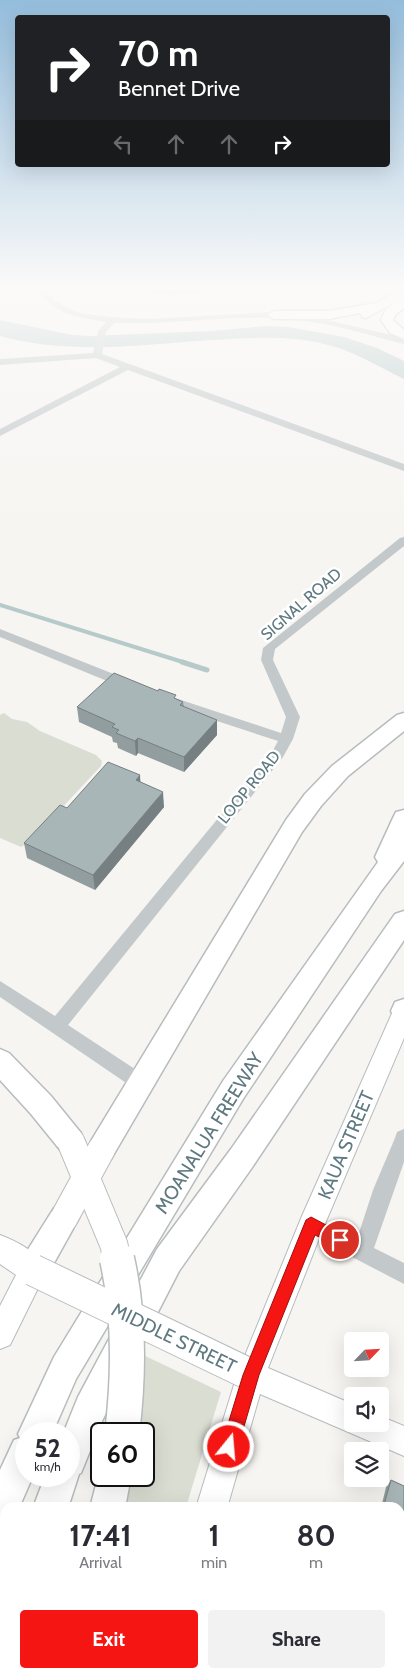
<!DOCTYPE html>
<html lang="en">
<head>
<meta charset="utf-8">
<style>
	body { margin:0; font-family:Cabin,sans-serif; background:#f2f2f3; color:#2b2b33; height:100vh; display:flex; flex-direction:column; font-size:19px; white-space:nowrap }
	* { box-sizing:border-box; margin:0 }
	p { font-size:16px; color:#7c7c81 }
	.icon { flex:none; width:28px; height:28px; fill:none; stroke:currentColor; stroke-width:2; stroke-linecap:round; stroke-linejoin:round }
	.map { position:relative; flex:1; overflow:hidden }
	.details { position:absolute; left:0px; top:1502px; width:405px; height:176px; display:flex; flex-direction:column; background:#fff; border-radius:15px 15px 0 0; box-shadow:0 5px 20px #0002 }
	.details>* { flex:none }
	.banner { position:absolute; left:15px; top:15px; width:375px; height:152px; border-radius:5px; box-shadow:0 5px 20px #0002; background:#202124; color:#fff; overflow:hidden }
	.needle { width:32px; rotate:65deg }
	.fabs { position:absolute; left:344px; top:1332px; display:grid; gap:10px }
	.fabs a { display:grid; place-items:center; width:45px; height:45px; border-radius:5px; background:#fff; box-shadow:0 5px 20px #0002; font-size:25px }
	.speed { position:absolute; left:15px; top:1422px; display:flex; gap:10px; font-size:25px; font-weight:700; text-align:center }
	.speed>* { display:grid; place-content:center; width:65px; height:65px; border-radius:50%; background:#fff; box-shadow:0 5px 20px #0002; line-height:1 }
	.speed small { font-size:12px; font-weight:400 }
	.speed .limit { border:2px solid #111; border-radius:8px; background:#fff; color:#111 }
	.pin { position:absolute; display:grid; place-items:center; width:42px; height:42px; color:#fff; margin:-21px; border:2px solid #fff; border-radius:50%; box-shadow:0 1px 5px #0007 }
	.me { position:absolute; width:55px; margin:-28px; rotate:17deg; stroke-linejoin:round; filter:drop-shadow(0 0 4px #0008) }
	.turn { display:flex; align-items:center; gap:18px; height:105px; padding:0 20px; font-size:22px }
	.turn .icon { width:65px; height:65px; stroke-width:2.5 }
	.turn b { display:block; font-size:35px; line-height:42px }
	.lanes { display:flex; align-items:center; height:48px; padding:0 20px; background:#0003; justify-content:center; gap:25px; direction:ltr }
	.lanes .off { opacity:.35 }
	.eta { display:flex; justify-content:space-evenly; align-items:center; height:85px; text-align:center }
	.eta b { font-size:30px; font-weight:700; line-height:35px }
	.action { display:flex; gap:10px; margin-top:auto; padding:10px 20px }
	.action a { flex:1; height:58px; border-radius:5px; background:#f51613; color:#fff; font-size:20px; font-weight:700; line-height:58px; text-align:center }
	.action a+a { background:#f2f2f3; color:#2b2b33 }
	.map>svg:first-child { display:block }
</style>
</head>
<body>
<div class="map">
<svg width="404" height="1678" viewBox="0 0 404 1678">
	<rect width="100%" height="100%" fill="#f6f5f2"/>
	<g fill="#daded2">
		<polygon points="4,713 12,719 27,722 40,731 96,755 102,761 101,766 30,842 21,847 0,838 0,715"/>
		<polygon points="139,1353 221,1392 186,1507 124,1508 129,1476 144,1476 144,1434 133,1434"/>
	</g>
	<path fill="#b7caca" d="M0,320L72,335L92,336L211,331L268,326L288,327L344,337L377,348L404,361V379C379,367 352,350 324,344C288,335 248,338 211,340C141,345 69,355 0,336Z"/>
	<g fill="none" stroke-linecap="round" stroke-linejoin="round">
		<polyline stroke="#b7caca" stroke-width="4" points="0,605 186,663"/>
		<polyline stroke="#b7caca" stroke-width="5" points="182,662 207,670"/>
		<g stroke="#b6bcbe" stroke-width="2">
			<g id="major">
				<polygon points="404,1001 404,1038 324,1226 268,1368 352,1404 352,1424 380,1424 380,1416 404,1426 404,1456 260,1394 227,1508 196,1508 237,1375 302,1216 393,1011 396,1004"/>
				<path d="M0,1235C16,1241 40,1253 47,1270L10,1345L0,1349V1306L16,1275L0,1264Z"/>
				<polygon points="145,1674 179,1674 178,1678 144,1678"/>
			</g>
		</g>
		<g stroke="#b7bcbe" stroke-width="3">
			<g id="highway">
				<polygon points="404,288 404,297 400,299 404,298 404,308 396,314 393,320 404,330 404,339 390,333 381,320 386,309 397,301 366,318 362,317 360,313 329,319 274,319 268,315 274,311 329,311 377,303"/>
				<polygon points="404,713 404,731 348,776 321,806 302,832 111,1159 101,1163 91,1159 87,1150 91,1141 286,820 305,794 332,766 397,715"/>
				<polygon points="404,810 404,861 381,891 243,1099 76,1379 52,1434 26,1434 26,1476 33,1476 19,1508 5,1508 5,1526 0,1528 0,1470 14,1440 20,1438 18,1434 54,1357 223,1081 378,862 375,857 393,818 396,812"/>
				<polygon points="404,911 404,940 251,1169 179,1271 103,1419 81,1473 79,1474 68,1508 33,1508 45,1476 69,1476 69,1434 63,1434 78,1397 157,1249 231,1149 395,914"/>
				<polygon points="404,999 404,1022 395,1019 391,1011 395,1002"/>
				<polygon points="0,1049 9,1053 51,1096 81,1133 85,1142 81,1151 71,1155 61,1151 31,1114 0,1080"/>
				<polygon points="64,1203 74,1208 79,1218 44,1281 33,1285 22,1281 18,1270 22,1259 54,1208"/>
				<polygon points="101,1465 101,1476 131,1476 125,1508 90,1508"/>
				<polygon points="5,1624 5,1674 13,1674 0,1678 0,1626"/>
				<polygon points="50,1674 88,1674 87,1678 49,1678"/>
			</g>
		</g>
		<g fill="#c3c9cb" fill-rule="evenodd">
			<path d="M34,287H42L56,302L80,313L110,317L146,319L274,312L323,319L404,338V344C361,333 318,319 274,318C221,316 168,325 114,323L106,332L102,354L404,464V471L128,370L0,436V429L120,367L96,358L0,365V359L93,353L98,331L106,322C72,316 56,315 34,287Z"/>
			<polygon points="121,287 142,287 168,291 217,287 253,287 249,289 168,295 125,289"/>
			<polygon points="404,537 404,546 275,649 273,660 300,717 293,739 283,757 68,1025 147,1077 150,1083 147,1089 141,1091 135,1089 0,997 0,981 55,1016 271,754 278,741 159,702 157,699 159,696 169,696 281,733 286,717 261,660 263,648 400,538"/>
			<polygon points="0,629 134,682 136,685 134,688 124,688 0,637"/>
			<polygon points="404,1129 404,1162 374,1248 404,1263 404,1284 304,1232 301,1225 304,1218 311,1215 357,1239 373,1190 395,1138 397,1132"/>
		</g>
		<use href="#major" fill="#fff" fill-rule="evenodd"/>
		<use href="#highway" fill="#fff" fill-rule="evenodd"/>
		<g stroke="#b6bcbe" stroke-width="33" stroke-linecap="butt">
			<polyline id="major-bridge" points="33,1270 251,1375"/>
		</g>
		<g stroke="#b7bcbe" stroke-width="29" stroke-linecap="butt">
			<g id="highway-bridge-far1">
				<polyline points="71,1142 114,1245 117,1260"/>
				<polyline points="64,1218 101,1150"/>
			</g>
		</g>
		<g stroke="#b7bcbe" stroke-width="37" stroke-linecap="butt">
			<path id="highway-bridge" d="M117,1259C130,1316 129,1376 122,1434"/>
		</g>
		<use href="#major-bridge" stroke="#fff" stroke-width="31"/>
		<use href="#highway-bridge-far1" stroke="#fff" stroke-width="27"/>
		<use href="#highway-bridge" stroke="#fff" stroke-width="34"/>
	</g>
	<g fill="#919d9e">
		<polygon points="177,699 183,702 184,707 217,720 217,735 184,772 138,753 136,756 118,748 117,743 113,742 112,737 79,722 77,707"/>
		<polygon points="141,782 164,807 95,890 27,858 24,843 67,808"/>
		<polygon points="391,1480 404,1486 404,1659 400,1658 400,1508 381,1508 386,1487"/>
		<polygon points="281,1674 328,1674 326,1678 284,1678 280,1675"/>
	</g>
	<g fill="#767f81">
		<polygon points="217,720 217,735 184,772 184,757"/>
		<polygon points="138,738 138,753 136,756 135,741"/>
		<polygon points="140,775 141,790 136,780"/>
		<polygon points="163,792 164,807 95,890 93,875"/>
	</g>
	<g fill="#a9b6b8" stroke="#767f81">
		<polygon points="114,673 158,691 159,689 176,695 174,698 183,702 180,705 217,720 184,757 138,738 135,741 116,733 119,730 112,727 115,724 77,707"/>
		<polygon points="108,762 140,775 136,780 163,792 93,875 24,843 60,805 67,808"/>
		<polygon points="391,1480 404,1486 404,1654 400,1652 400,1508 383,1508"/>
		<polygon points="283,1674 328,1674 326,1678 287,1678"/>
	</g>
	<linearGradient id="sky" x2="0" y2="1"><stop stop-color="#94bddc"/><stop offset="0.55" stop-color="#fbfaf9"/><stop offset="1" stop-color="#fbfaf9" stop-opacity="0"/></linearGradient>
	<rect width="404" height="522" fill="url(#sky)"/>
	<polygon fill="#f51613" stroke="#9f0e0c" points="311,1217 345,1235 347,1240 345,1245 340,1247 315,1235 259,1375 238,1447 235,1453 229,1455 223,1453 221,1447 243,1375 306,1220"/>
	<g text-anchor="middle" dominant-baseline="central" stroke-width="5" stroke-linejoin="round" paint-order="stroke">
		<g font-size="16" fill="#5e7980" stroke="#fff">
			<text transform="translate(301 604) rotate(-41)">SIGNAL ROAD</text>
			<text transform="translate(249 787) rotate(-51)">LOOP ROAD</text>
		</g>
		<g font-size="19" fill="#5e7980" stroke="#fff">
			<text transform="translate(209 1133) rotate(-58)">MOANALUA FREEWAY</text>
			<text transform="translate(346 1145) rotate(-67)">KAUA STREET</text>
			<text transform="translate(174 1338) rotate(26)">MIDDLE STREET</text>
		</g>
	</g>
</svg>
<div class="fabs">
<a><svg class="needle" viewBox="-14 -14 28 28"><path d="M0-13l5 13h-10z" fill="#e53935"/><path d="M0 13l5-13h-10z" fill="#7c7c81"/></svg></a>
<a><svg class="icon" aria-label="sound" viewBox="0 0 24 24"><path d="M4 9h4l5-4v14l-5-4H4zM17 9q2 3 0 6"/></svg></a>
<a><svg class="icon" aria-label="layers" viewBox="0 0 24 24"><path d="M12 4l9 5-9 5-9-5zM3 14l9 5 9-5"/></svg></a>
</div>
<div class="speed"><div>52<small>km/h</small></div><div class="limit">60</div></div>
<div class="pin" style="left:340px;top:1240px;background:#d93025"><svg class="icon" aria-label="arrive" viewBox="0 0 24 24"><path d="M6 21V4h12l-3 4 3 4H6"/></svg></div>
<svg class="me" style="left:229px;top:1447px" viewBox="-20 -20 40 40"><circle r="17" fill="#f51613" stroke="#fff" stroke-width="3"/><path d="M0-11L8 9 0 5-8 9z" fill="#fff"/></svg>
<div class="banner">
<div class="turn"><svg class="icon" aria-label="right" viewBox="0 0 24 24"><path d="M7 20v-9h11M14 6l5 5-5 5"/></svg><div><b>70 m</b>Bennet Drive</div></div>
<div class="lanes"><svg class="icon off" aria-label="left" viewBox="0 0 24 24"><path d="M17 20v-9H6M10 6l-5 5 5 5"/></svg><svg class="icon off" aria-label="ahead" viewBox="0 0 24 24"><path d="M12 20V5M6 11l6-6 6 6"/></svg><svg class="icon off" aria-label="ahead" viewBox="0 0 24 24"><path d="M12 20V5M6 11l6-6 6 6"/></svg><svg class="icon" aria-label="right" viewBox="0 0 24 24"><path d="M7 20v-9h11M14 6l5 5-5 5"/></svg></div>
</div>
<section class="details">
<div class="eta">
<div><b>17:41</b><p>Arrival</p></div>
<div><b>1</b><p>min</p></div>
<div><b>80</b><p>m</p></div>
</div>
<div class="action"><a>Exit</a><a>Share</a></div>
</section>
</div>
</body>
</html>
